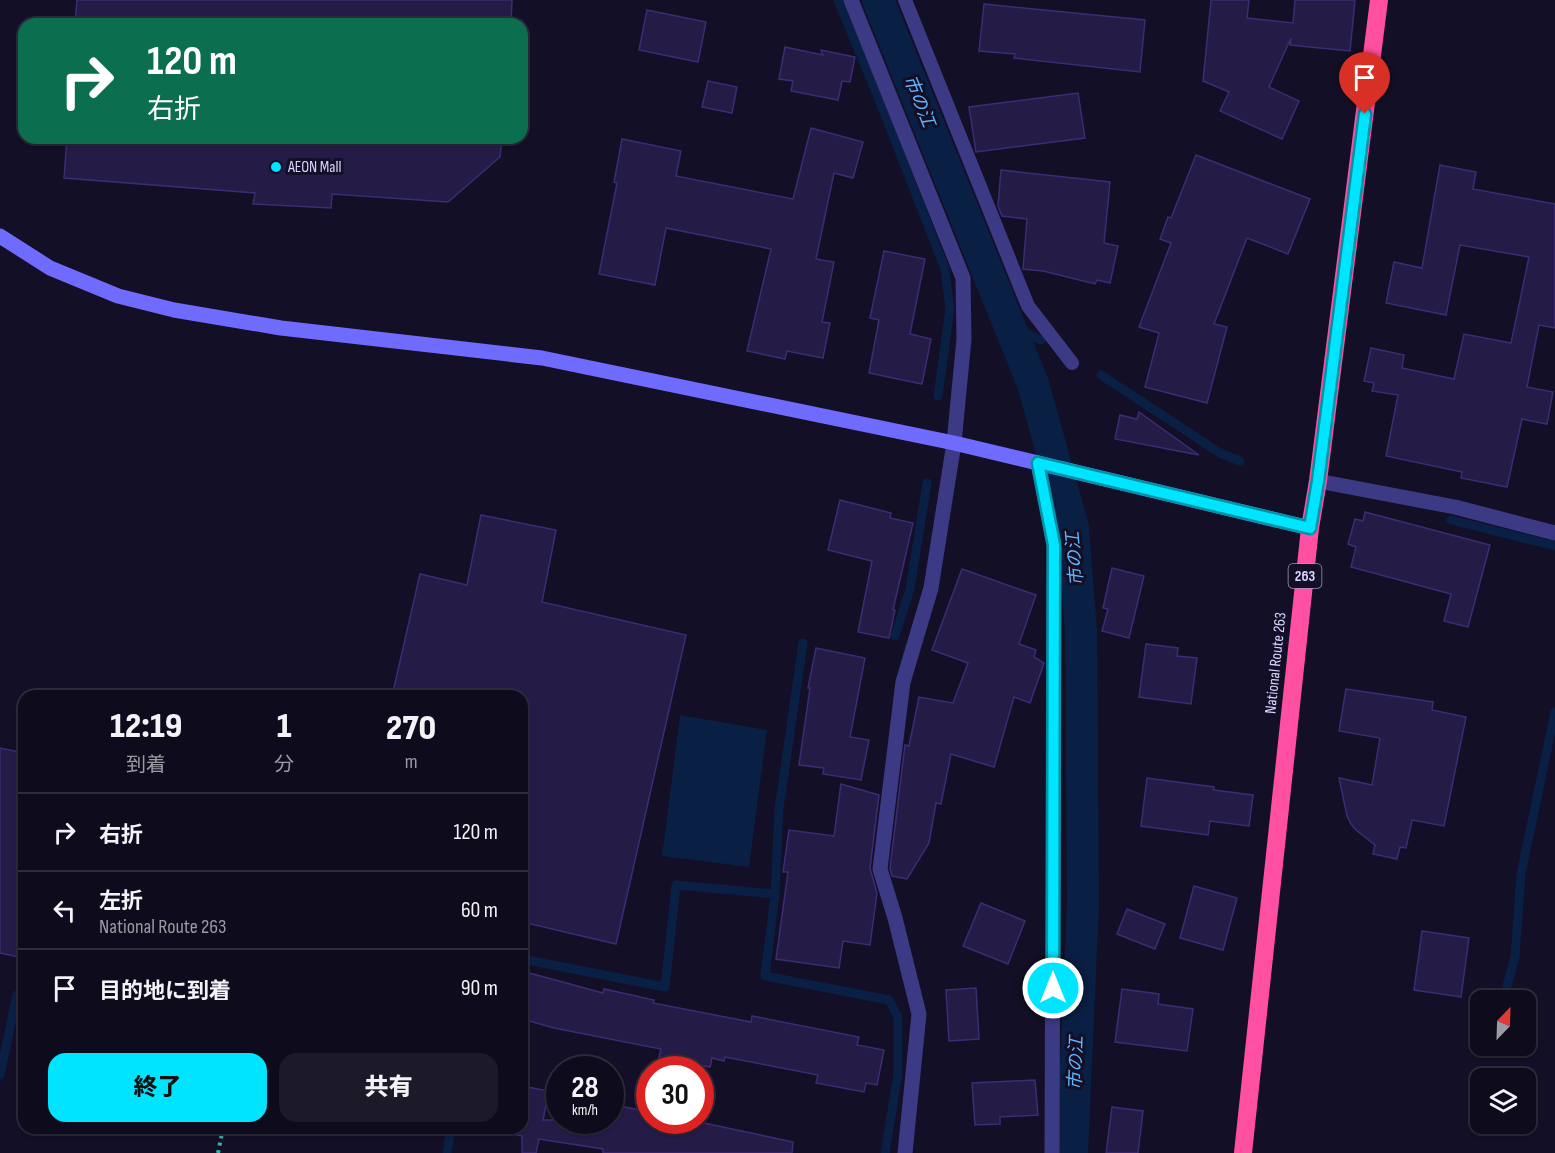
<!DOCTYPE html>
<html lang="ja">
<head>
<meta charset="utf-8">
<style>
	body { margin:0; font-family:"Sofia Sans Condensed","Noto Sans JP",sans-serif; background:#1c1929; color:#f1f3f6; height:100vh; display:flex; flex-direction:column; font-size:22px; white-space:nowrap }
	* { box-sizing:border-box; margin:0 }
	p { font-size:20px; color:#9b9ba3 }
	.icon { flex:none; width:33px; height:33px; fill:none; stroke:currentColor; stroke-width:2; stroke-linecap:round; stroke-linejoin:round }
	.map { position:relative; flex:1; overflow:hidden }
	.side { position:absolute; left:18px; top:690px; width:510px; height:444px; display:flex; flex-direction:column; background:#0e0b1c; border-radius:18px; box-shadow:0 2px 4px #0004,0 0 0 2px #2e2b3b }
	.side>* { flex:none }
	.guide { position:absolute; left:18px; top:18px; width:510px; height:126px; border-radius:18px; box-shadow:0 2px 4px #0004,0 0 0 2px #2e2b3b; background:#0b6e4f; color:#fff; overflow:hidden }
	.needle { width:39px; rotate:23deg }
	.buttons { position:absolute; left:1470px; top:990px; display:grid; gap:12px }
	.buttons a { display:grid; place-items:center; width:66px; height:66px; border-radius:12px; background:#0e0b1c; box-shadow:0 2px 4px #0004,0 0 0 2px #2e2b3b; font-size:30px }
	.speed { position:absolute; left:546px; top:1056px; display:flex; gap:12px; font-size:30px; font-weight:700; text-align:center }
	.speed>* { display:grid; place-content:center; width:78px; height:78px; border-radius:50%; background:#0e0b1c; box-shadow:0 2px 4px #0004,0 0 0 2px #2e2b3b; line-height:1 }
	.speed small { font-size:15px; font-weight:400 }
	.speed .limit { border:9px solid #d22; background:#fff; color:#111 }
	.pin { position:absolute; display:grid; place-items:center; width:51px; height:51px; color:#fff; margin:-62px -26px; border-radius:50% 50% 50% 0; rotate:-45deg; box-shadow:0 0 6px #0007 }
	.pin .icon { rotate:45deg }
	.me { position:absolute; width:66px; margin:-33px; rotate:0deg; stroke-linejoin:round; filter:drop-shadow(0 0 4px #0008) }
	.turn { display:flex; align-items:center; gap:21px; height:126px; padding:0 30px; font-size:27px }
	.turn .icon { width:78px; height:78px; stroke-width:2.5 }
	.turn b { display:block; font-size:42px; line-height:51px }
	.eta { display:flex; justify-content:space-evenly; align-items:center; height:102px; text-align:center }
	.eta b { font-size:36px; font-weight:800; line-height:42px }
	.button { display:flex; gap:12px; margin-top:auto; padding:12px 30px }
	.button a { flex:1; height:69px; border-radius:18px; background:#00e5ff; color:#111; font-size:24px; font-weight:800; line-height:69px; text-align:center }
	.button a+a { background:#1c1929; color:#f1f3f6 }
	ul { padding:0; list-style:none }
	li { display:flex; align-items:center; gap:18px; height:78px; padding:0 30px; border-top:2px solid #2e2b3b }
	li div { flex:1 }
	li b { display:block; font-size:22px }
	li em { font-style:normal }
	.map>svg:first-child { display:block }
</style>
</head>
<body>
<div class="map">
<svg width="1555" height="1153" viewBox="0 0 1555 1153">
	<rect width="100%" height="100%" fill="#130f26"/>
	<polygon fill="#0a1f44" points="680,715 767,730 749,867 662,856"/>
	<g fill="none" stroke-linecap="round" stroke-linejoin="round">
		<g stroke="#0a1f44" stroke-width="9">
			<polyline points="838,0 882,107 945,269 950,309 938,396"/>
			<polyline points="1011,327 1041,340"/>
			<polyline points="1101,375 1220,453 1240,461"/>
			<polyline points="1451,520 1555,546"/>
			<polyline points="895,636 910,589 927,483"/>
			<polyline points="803,643 779,809 775,894 765,976 889,1000 898,1017 898,1074 885,1153"/>
			<polyline points="522,959 665,987 676,885 775,894"/>
			<polyline points="1503,1000 1515,957 1521,874 1555,712"/>
			<polyline points="0,1075 17,995 24,996"/>
			<polyline points="447,1153 451,1128"/>
		</g>
		<polyline stroke="#0a1f44" stroke-width="32" points="878,0 1033,384 1073,527 1081,633 1083,904 1072,1153"/>
	</g>
	<g fill="#241b47" stroke="#3b2d73" stroke-width="1.5">
		<polygon points="77,0 512,0 511,24 75,24"/>
		<polygon points="1211,0 1249,0 1247,18 1293,23 1295,0 1355,0 1350,51 1290,45 1291,38 1269,87 1299,101 1282,139 1220,111 1229,92 1203,81"/>
		<polygon points="984,4 1145,20 1140,72 1014,58 1015,54 979,51"/>
		<polygon points="647,10 706,22 698,62 639,50"/>
		<polygon points="785,47 823,55 821,50 855,57 850,82 842,81 838,100 791,91 793,81 779,79"/>
		<polygon points="708,81 737,87 732,113 702,107"/>
		<polygon points="1078,93 1085,138 976,152 969,107"/>
		<polygon points="811,128 863,142 853,178 834,173 816,259 834,262 822,322 830,323 823,358 787,351 785,359 747,351 771,249 666,228 655,285 599,274 617,183 614,182 622,139 681,151 676,176 793,199"/>
		<polygon points="67,138 502,138 500,157 448,202 332,194 331,208 253,204 255,193 64,178"/>
		<polygon points="1196,155 1310,199 1288,254 1247,238 1214,324 1227,327 1207,403 1145,387 1159,333 1139,327 1171,243 1160,239 1168,217 1171,218"/>
		<polygon points="1440,165 1476,172 1473,189 1555,204 1555,328 1539,325 1527,387 1553,392 1547,424 1522,419 1507,487 1461,478 1462,472 1386,456 1398,395 1372,391 1374,383 1364,381 1371,348 1404,355 1402,368 1454,379 1464,334 1511,343 1529,257 1460,245 1446,315 1386,303 1394,262 1422,268"/>
		<polygon points="1001,170 1110,182 1104,243 1118,246 1110,283 1097,280 1095,284 1043,271 1023,269 1027,219 1002,216 998,206"/>
		<polygon points="884,251 925,259 910,334 931,339 922,384 869,373 879,320 870,318"/>
		<polygon points="1139,412 1199,455 1115,439 1120,415 1137,419"/>
		<polygon points="840,500 891,513 890,518 913,523 893,610 895,610 889,638 858,632 872,561 828,550"/>
		<polygon points="1365,512 1490,545 1468,627 1444,621 1451,594 1351,567 1356,547 1348,544 1355,519 1363,521"/>
		<polygon points="481,515 556,530 542,602 686,635 616,944 522,922 522,696 392,696 420,574 467,585"/>
		<polygon points="1112,568 1144,576 1129,638 1102,631 1108,609 1103,608"/>
		<polygon points="962,569 1036,595 1019,644 1036,650 1034,657 1044,663 1030,703 1014,697 994,767 951,754 941,804 936,803 929,843 907,879 892,876 890,868 905,745 909,746 919,697 953,703 968,663 932,650"/>
		<polygon points="1146,644 1178,648 1177,656 1197,658 1191,704 1139,697"/>
		<polygon points="816,648 865,658 850,737 869,740 861,780 823,774 824,768 799,765 810,688 808,688"/>
		<polygon points="1346,689 1433,702 1432,710 1466,717 1444,826 1412,820 1406,848 1400,847 1397,859 1373,854 1375,845 1356,830 1351,824 1347,816 1339,778 1372,785 1380,738 1339,731"/>
		<polygon points="0,748 24,753 24,958 0,953"/>
		<polygon points="1147,778 1214,787 1214,790 1253,795 1249,826 1210,821 1208,835 1141,826"/>
		<polygon points="841,784 879,795 870,868 877,893 870,945 843,941 839,968 776,959 788,872 783,872 789,830 834,836"/>
		<polygon points="1194,886 1237,898 1223,950 1180,938"/>
		<polygon points="981,903 1025,921 1008,964 963,946"/>
		<polygon points="1127,909 1165,924 1155,949 1117,934"/>
		<polygon points="1422,931 1469,938 1461,997 1414,990"/>
		<polygon points="522,971 603,993 604,989 654,1000 653,1003 751,1022 752,1016 859,1037 857,1045 884,1050 877,1085 866,1083 864,1092 816,1083 818,1075 725,1057 724,1061 712,1058 710,1067 659,1057 661,1049 554,1028 522,1019"/>
		<polygon points="976,988 979,1039 949,1041 946,990"/>
		<polygon points="1122,989 1159,994 1158,1004 1193,1009 1187,1051 1115,1042"/>
		<polygon points="1035,1080 1038,1115 1000,1117 1000,1124 975,1125 972,1083"/>
		<polygon points="522,1086 549,1091 543,1120 610,1120 610,1104 650,1112 650,1120 690,1120 793,1142 792,1153 603,1153 603,1149 539,1139 536,1153 522,1153 522,1136 512,1134 512,1128 522,1128"/>
		<polygon points="1112,1107 1143,1111 1138,1153 1106,1153"/>
	</g>
	<g fill="none" stroke-linecap="round" stroke-linejoin="round">
		<polyline stroke="#2fb8b0" stroke-width="4" stroke-dasharray="3 4.5" stroke-linecap="butt" points="218,1153 223,1128"/>
		<polyline stroke="#3d3a85" stroke-width="14" points="905,0 1028,306 1072,363"/>
		<g stroke="#3d3a85" stroke-width="15">
			<polyline points="851,0 963,278 964,339 954,443 931,588 903,682 880,869 895,918 919,1014 905,1153"/>
			<polyline points="1038,463 1054,545 1052,1153"/>
			<polyline points="1318,481 1455,507 1555,533"/>
		</g>
		<polyline stroke="#6f6bff" stroke-width="15" points="0,236 50,268 118,296 174,310 281,328 542,358 954,443 1310,528"/>
		<polyline stroke="#ff4fa3" stroke-width="18" points="1243,1153 1310,528 1318,481 1379,0"/>
	</g>
	<g fill="none" stroke-linecap="round" stroke-linejoin="round">
		<g stroke="#0095a6" stroke-width="15">
			<polyline id="route" points="1053,988 1054,545 1038,463 1310,528 1318,481 1365,114"/>
		</g>
		<use href="#route" stroke="#00e5ff" stroke-width="10"/>
	</g>
	<circle fill="#00e5ff" stroke="#130f26" stroke-width="2" cx="276" cy="167" r="6"/>
	<g text-anchor="middle" dominant-baseline="central" stroke-width="6" stroke-linejoin="round" paint-order="stroke">
		<rect fill="#130f26" stroke="#9e99be" stroke-width="1.5" x="1288.5" y="564" width="33" height="24" rx="4.5"/>
		<g font-size="15" font-weight="bold" fill="#d9d4ff">
			<text x="1305" y="576">263</text>
		</g>
		<g font-size="16" fill="#d9d4ff" stroke="#130f26" text-anchor="start">
			<text x="288" y="167">AEON Mall</text>
		</g>
		<g font-size="16" fill="#d9d4ff" stroke="#130f26">
			<text transform="translate(1276 663) rotate(-84)">National Route 263</text>
		</g>
		<g font-size="18" font-style="italic" fill="#62b6ff" stroke="#130f26">
			<text transform="translate(919 101) rotate(68)">市の江</text>
			<text transform="translate(1075 559) rotate(-95)">市の江</text>
			<text transform="translate(1076 1063) rotate(-88)">市の江</text>
		</g>
	</g>
</svg>
<div class="buttons">
<a><svg class="needle" viewBox="-14 -14 28 28"><path d="M0-13l5 13h-10z" fill="#e53935"/><path d="M0 13l5-13h-10z" fill="#9b9ba3"/></svg></a>
<a><svg class="icon" aria-label="layers" viewBox="0 0 24 24"><path d="M12 4l9 5-9 5-9-5zM3 14l9 5 9-5"/></svg></a>
</div>
<div class="speed"><div>28<small>km/h</small></div><div class="limit">30</div></div>
<div class="pin" style="left:1365px;top:114px;background:#d93025"><svg class="icon" aria-label="arrive" viewBox="0 0 24 24"><path d="M6 21V4h12l-3 4 3 4H6"/></svg></div>
<svg class="me" style="left:1053px;top:988px" viewBox="-20 -20 40 40"><circle r="17" fill="#00e5ff" stroke="#fff" stroke-width="3"/><path d="M0-11L8 9 0 5-8 9z" fill="#fff"/></svg>
<div class="guide">
<div class="turn"><svg class="icon" aria-label="right" viewBox="0 0 24 24"><path d="M7 20v-9h11M14 6l5 5-5 5"/></svg><div><b>120 m</b>右折</div></div>
</div>
<section class="side">
<div class="eta">
<div><b>12:19</b><p>到着</p></div>
<div><b>1</b><p>分</p></div>
<div><b>270</b><p>m</p></div>
</div>
<ul>
<li><svg class="icon" aria-label="right" viewBox="0 0 24 24"><path d="M7 20v-9h11M14 6l5 5-5 5"/></svg><div><b>右折</b></div><em>120 m</em></li>
<li><svg class="icon" aria-label="left" viewBox="0 0 24 24"><path d="M17 20v-9H6M10 6l-5 5 5 5"/></svg><div><b>左折</b><p>National Route 263</p></div><em>60 m</em></li>
<li><svg class="icon" aria-label="arrive" viewBox="0 0 24 24"><path d="M6 21V4h12l-3 4 3 4H6"/></svg><div><b>目的地に到着</b></div><em>90 m</em></li>
</ul>
<div class="button"><a>終了</a><a>共有</a></div>
</section>
</div>
</body>
</html>
